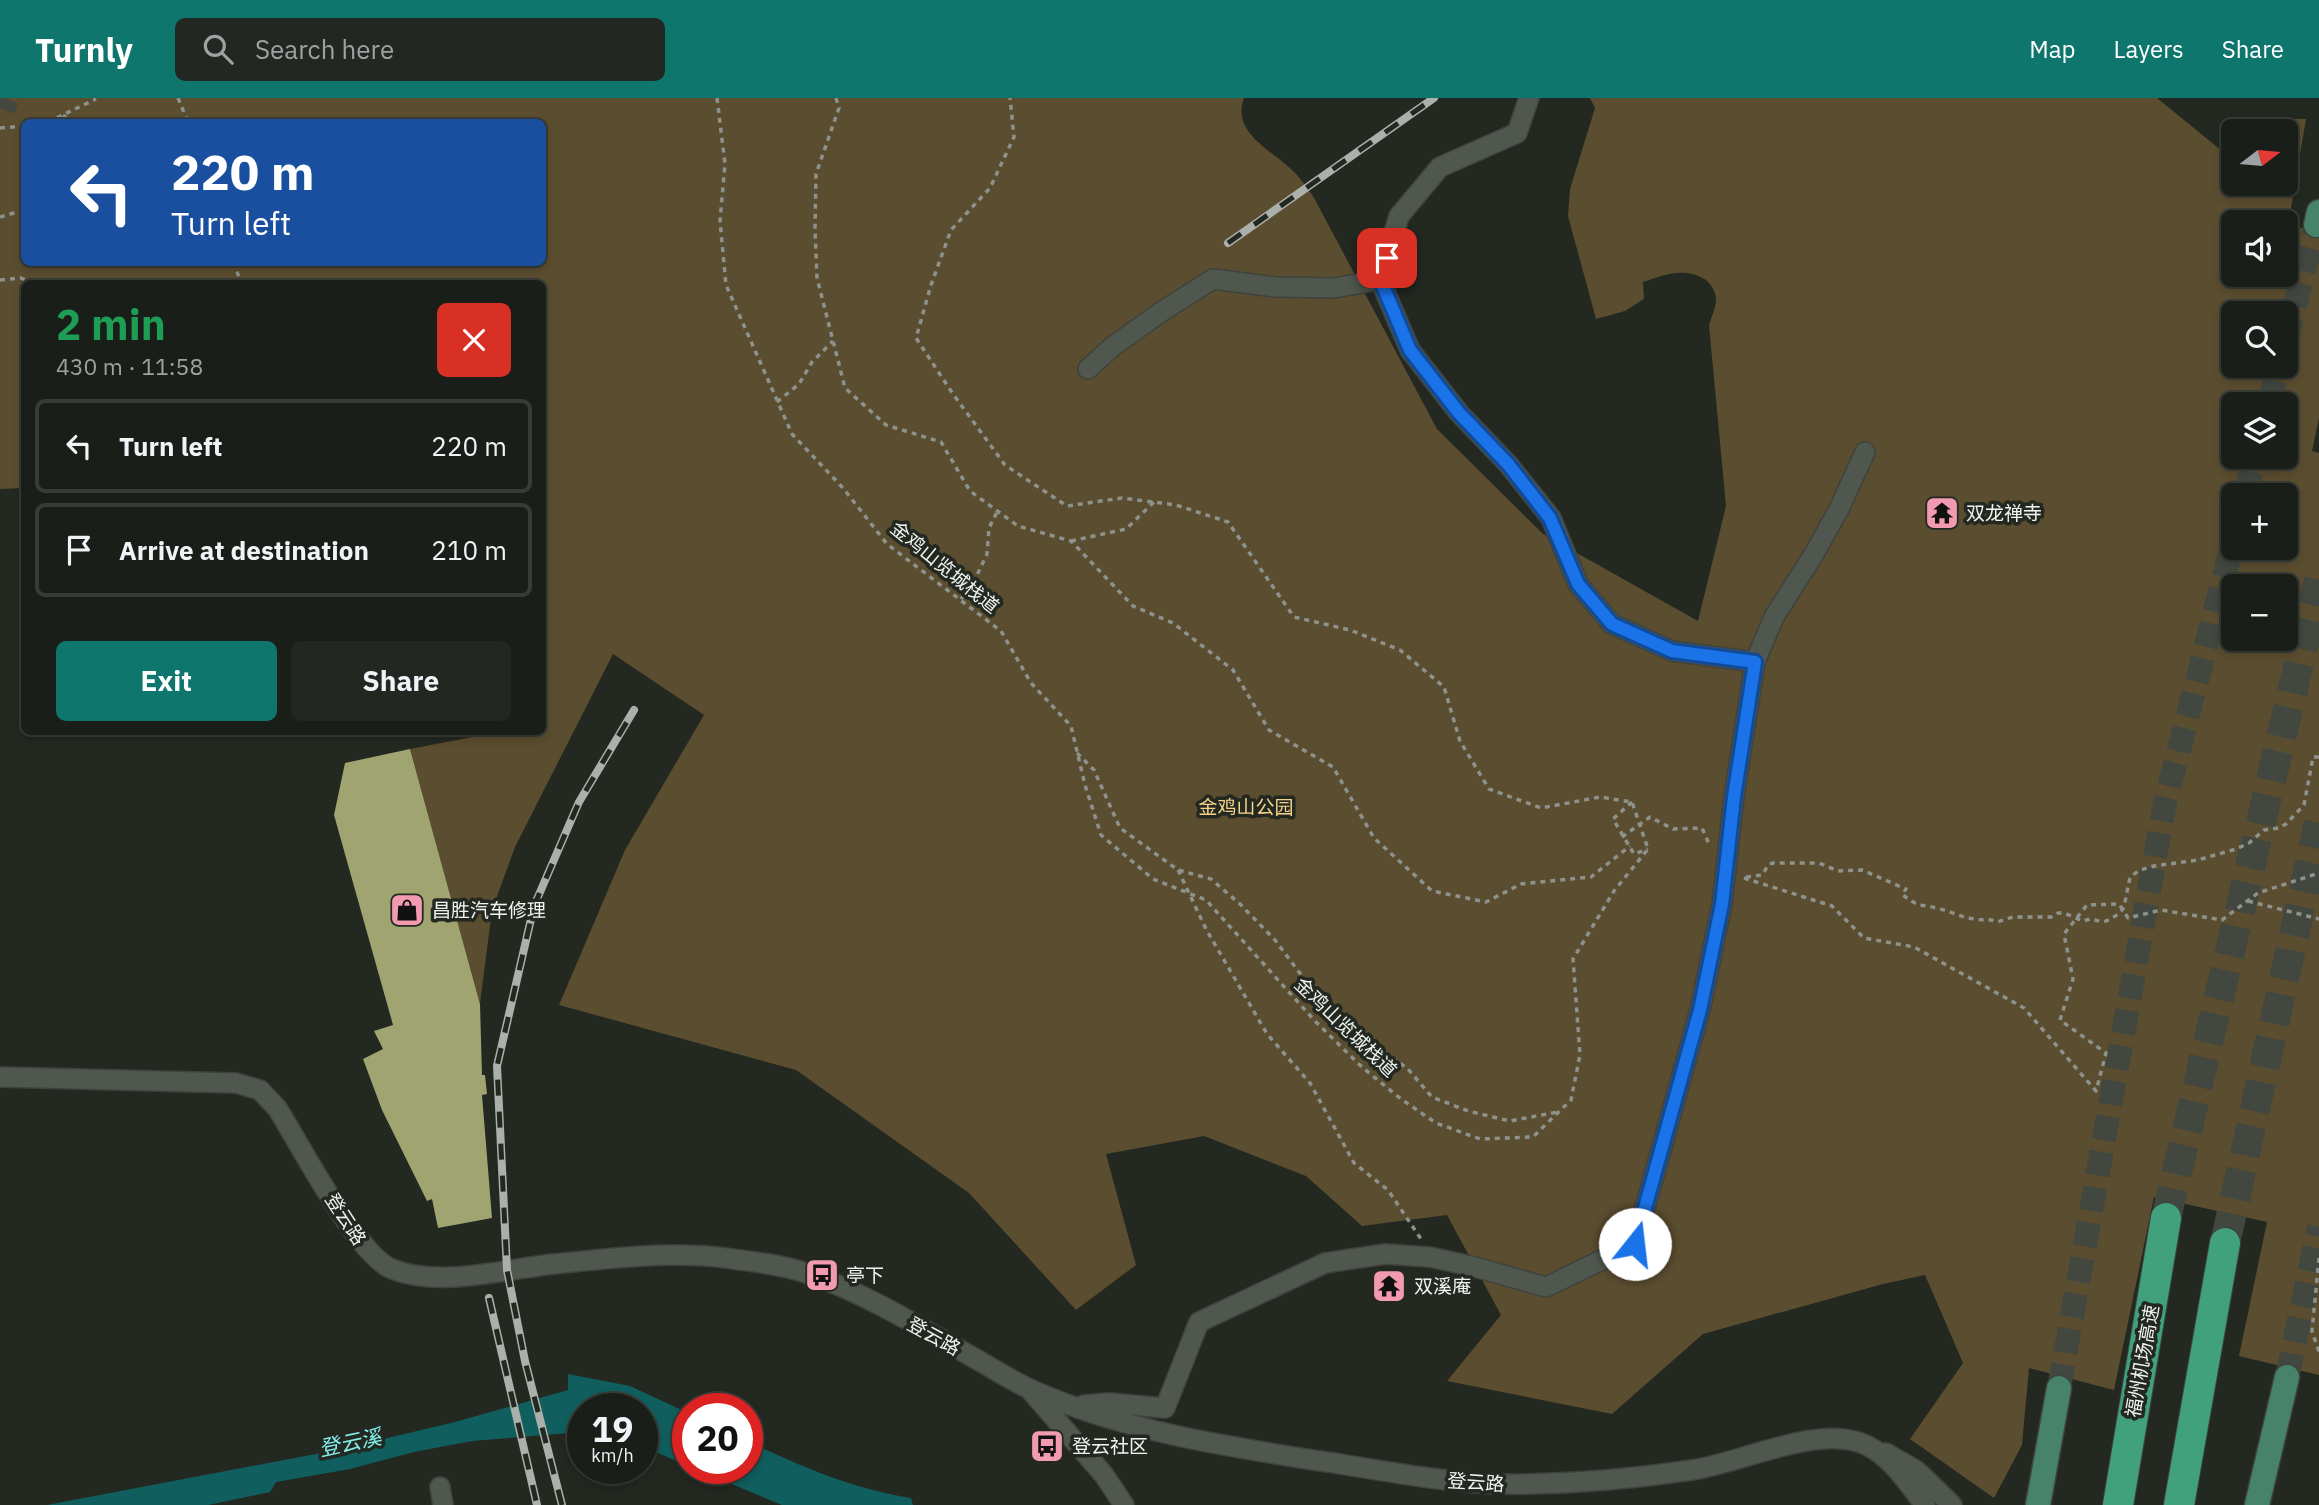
<!DOCTYPE html>
<html lang="en">
<head>
<meta charset="utf-8">
<style>
	body { margin:0; font-family:"IBM Plex Sans","Noto Sans SC",sans-serif; background:#232722; color:#f1f3f6; height:100vh; display:flex; flex-direction:column; font-size:26px; white-space:nowrap }
	* { box-sizing:border-box; margin:0 }
	p { font-size:23px; color:#9fa2a2 }
	.icon { flex:none; width:38px; height:38px; fill:none; stroke:currentColor; stroke-width:2; stroke-linecap:round; stroke-linejoin:round }
	.map { position:relative; flex:1; overflow:hidden }
	.panel { position:absolute; left:21px; top:182px; width:525px; height:455px; display:flex; flex-direction:column; background:#1a1e19; border-radius:10px; box-shadow:0 4px 10px #0003,0 0 0 2px #383c38 }
	.panel>* { flex:none }
	.top-card { position:absolute; left:21px; top:21px; width:525px; height:147px; border-radius:10px; box-shadow:0 4px 10px #0003,0 0 0 2px #383c38; background:#1a4fa0; color:#fff; overflow:hidden }
	.needle { width:46px; rotate:74deg }
	.controls { position:absolute; left:2221px; top:21px; display:grid; gap:14px }
	.controls a { display:grid; place-items:center; width:77px; height:77px; border-radius:10px; background:#1a1e19; box-shadow:0 4px 10px #0003,0 0 0 2px #383c38; font-size:35px }
	.speed { position:absolute; left:567px; top:1295px; display:flex; gap:14px; font-size:35px; font-weight:700; text-align:center }
	.speed>* { display:grid; place-content:center; width:91px; height:91px; border-radius:50%; background:#1a1e19; box-shadow:0 4px 10px #0003,0 0 0 2px #383c38; line-height:1 }
	.speed small { font-size:18px; font-weight:400 }
	.speed .limit { border:10px solid #d22; background:#fff; color:#111 }
	.pin { position:absolute; display:grid; place-items:center; width:60px; height:60px; color:#fff; margin:-30px; border-radius:14px; box-shadow:0 4px 10px #0006 }
	.me { position:absolute; width:77px; margin:-38px; rotate:16deg; stroke-linejoin:round; filter:drop-shadow(0 0 5px #0008) }
	.turn { display:flex; align-items:center; gap:24px; height:147px; padding:0 35px; font-size:32px }
	.turn .icon { width:91px; height:91px; stroke-width:2.5 }
	.turn b { display:block; font-size:49px; line-height:60px }
	.round { display:grid; place-items:center; flex:none; width:74px; height:74px; border-radius:10px; background:#232722 }
	.overview { display:flex; align-items:center; justify-content:space-between; height:119px; padding:0 35px }
	h1 { font-size:42px; font-weight:800; line-height:52px; color:#1e9e55 }
	.action { display:flex; gap:14px; margin-top:auto; padding:14px 35px }
	.action a { flex:1; height:80px; border-radius:10px; background:#0f766e; color:#fff; font-size:28px; font-weight:800; line-height:80px; text-align:center }
	.action a+a { background:#232722; color:#f1f3f6 }
	ul { padding:0; list-style:none }
	li { display:flex; align-items:center; gap:21px; height:94px; margin:0 14px 10px; padding:0 21px; border:4px solid #383c38; border-radius:10px }
	li div { flex:1 }
	li b { display:block; font-size:26px }
	li em { font-style:normal }
	header { display:flex; align-items:center; gap:42px; box-sizing:border-box; height:98px; padding:0 35px; background:#0f766e; color:#fff }
	header strong { font-size:33px }
	nav { display:flex; gap:38px; margin-inline-start:auto; font-size:24px }
	.search { width:490px; height:63px; background:#232722; display:flex; align-items:center; gap:18px; box-sizing:border-box; padding:0 24px; border-radius:10px; color:#9fa2a2; font-size:26px }
	.map>svg:first-child { display:block }
</style>
</head>
<body>
<header>
<strong>Turnly</strong>
<div class="search"><svg class="icon" aria-label="search" viewBox="0 0 24 24"><circle cx="10" cy="10" r="6"/><path d="M15 15l6 6"/></svg>Search here</div>
<nav><a>Map</a><a>Layers</a><a>Share</a></nav>
</header>
<div class="map">
<svg width="2319" height="1407" viewBox="0 0 2319 1407">
	<rect width="100%" height="100%" fill="#232821"/>
	<path fill="#5b4d2f" fill-rule="evenodd" d="M0,0H1244C1231,34 1271,52 1292,72C1300,79 1306,89 1313,98L1437,331L1543,436L1698,523L1726,408L1709,227C1711,220 1716,209 1716,201C1716,194 1711,186 1706,182C1686,168 1663,177 1643,184L1644,201L1625,213L1596,221L1568,118L1570,91L1595,10L1590,0H2157L2222,53L2233,40V86H2286V33H2238L2247,21H2306L2288,128L2319,133V320L2312,353L2319,355V1277L2239,1258L2267,1124L2154,1099L2114,1292L2029,1270L2022,1347L1994,1400L1910,1341L1963,1265L1925,1177L1883,1186L1703,1236L1612,1316L1447,1283L1501,1217L1447,1117L1362,1128L1306,1078L1204,1038L1106,1056L1136,1167L1076,1212L969,1095L796,972L559,907L625,752L704,617L613,556L515,749L492,812L480,906L410,651L498,634H542V186H24V390L0,391ZM24,24H542V164H24ZM2233,124H2286V177H2233ZM2233,215H2286V268H2233ZM2233,306H2286V359H2233ZM2233,397H2286V450H2233ZM2233,488H2286V541H2233Z"/>
	<g fill="#105f5e">
		<polygon points="568,1276 630,1288 688,1315 688,1368 642,1348 642,1311 583,1311 583,1334 472,1343 414,1354 350,1371 276,1384 270,1394 208,1407 47,1407 337,1352 455,1324 568,1292"/>
		<path d="M747,1343C803,1369 850,1390 911,1400L913,1407H782L693,1370H747Z"/>
	</g>
	<polygon fill="#9fa470" points="410,651 480,906 482,977 485,977 487,996 482,997 492,1120 438,1130 432,1101 427,1103 382,1012 363,961 383,951 374,933 393,927 334,717 345,665"/>
	<g fill="none" stroke-linecap="round" stroke-linejoin="round">
		<g stroke="#424740" stroke-width="24" stroke-dasharray="24 12" stroke-linecap="butt">
			<polyline points="2286,243 2316,127"/>
			<polyline points="2269,306 2279,268"/>
			<polyline points="2245,397 2255,359"/>
			<polyline points="2287,1279 2319,1129"/>
			<polyline points="2059,1290 2164,709 2233,444"/>
		</g>
		<g stroke="#424740" stroke-width="30" stroke-dasharray="30 15" stroke-linecap="butt">
			<polyline points="0,10 4,0"/>
			<polyline points="2166,1120 2319,482"/>
			<polyline points="2225,1145 2319,725"/>
		</g>
		<g stroke="#3e433d" stroke-width="22">
			<g id="minor">
				<polyline points="1529,0 1517,35 1440,69 1399,118 1380,182 1410,252 1459,315 1508,366 1551,420 1578,486 1612,526 1672,553 1755,564 1774,519 1814,456 1839,411 1865,354"/>
				<polyline points="1088,271 1112,249 1161,214 1213,181 1275,189 1334,190 1380,182"/>
				<path d="M0,979L236,985L260,992L277,1010C300,1046 357,1157 392,1171C438,1190 505,1171 554,1166C610,1160 669,1153 726,1160C752,1164 781,1166 806,1175C866,1195 921,1230 976,1261C994,1271 1012,1283 1032,1292C1129,1335 1235,1350 1340,1366C1403,1376 1465,1388 1529,1386C1583,1385 1638,1380 1692,1372C1742,1365 1821,1324 1868,1348C1892,1360 1909,1387 1925,1407"/>
				<polyline points="1032,1294 1104,1377 1124,1407"/>
				<polyline points="1084,1307 1109,1305 1165,1310 1199,1224 1325,1165 1385,1156 1430,1159 1475,1169 1546,1189 1635,1146 1700,912 1722,806 1734,699 1755,564"/>
				<polyline points="1886,1355 1917,1373 1952,1407"/>
				<polyline points="440,1389 443,1407"/>
			</g>
		</g>
		<g stroke="#3e433d" stroke-width="27">
			<g id="major">
				<polyline points="2316,127 2319,114"/>
				<polyline points="2038,1407 2059,1290"/>
				<polyline points="2257,1407 2287,1279"/>
			</g>
		</g>
		<g stroke="#3e433d" stroke-width="32">
			<g id="highway">
				<polyline points="2118,1407 2166,1120"/>
				<polyline points="2179,1407 2225,1145"/>
			</g>
		</g>
		<g stroke="#8e928c" stroke-width="3.5" stroke-dasharray="5 5" stroke-linecap="butt">
			<polyline points="178,0 188,24"/>
			<polyline points="836,0 839,10 816,76 815,131 817,180 845,290 886,327 941,344 970,393 1018,428 1071,443 1133,508 1173,525 1233,572 1269,632 1333,669 1374,740 1432,793 1486,804 1521,786 1591,779 1630,748"/>
			<polyline points="63,17 71,24"/>
			<polyline points="48,24 96,1"/>
			<polyline points="0,30 24,28"/>
			<polyline points="0,119 24,112"/>
			<polyline points="234,164 241,186"/>
			<polyline points="777,304 799,286 812,264 833,243"/>
			<polyline points="1071,443 1126,431 1154,404"/>
			<polyline points="961,501 978,475 987,456 989,430 997,414"/>
			<polyline points="1077,655 1094,672 1120,730 1178,772 1211,781 1240,806 1275,842 1332,918 1407,970 1432,999 1468,1013 1510,1023 1558,1014"/>
			<polyline points="1632,704 1613,721 1634,756 1648,751"/>
			<polyline points="1622,739 1650,719 1673,731 1702,730 1709,746"/>
			<polyline points="1178,772 1206,831 1267,936 1310,985 1354,1065 1388,1092 1421,1141"/>
			<path d="M1746,779L1762,777L1769,766L1774,765H1819L1838,773L1862,772L1906,791L1902,796C1917,809 1920,806 1937,810C1950,813 1962,820 1975,821C1983,823 1989,820 1997,824L2013,819H2051L2058,815H2064L2083,823L2090,821L2103,824L2109,822L2120,815L2124,809L2130,779L2140,772L2154,768L2198,762L2236,751L2249,745L2264,732L2278,730L2286,726L2304,707L2313,659H2319"/>
			<polyline points="1744,780 1832,808 1864,840 1914,849 2024,910 2096,993 2106,955 2060,922 2073,881 2064,836 2087,807 2119,806 2128,820 2161,812 2222,822 2258,795 2319,775"/>
			<polyline points="2248,803 2319,821"/>
			<polyline points="2319,1160 2312,1233 2319,1254"/>
		</g>
		<use href="#minor" stroke="#50574f" stroke-width="19"/>
		<use href="#major" stroke="#47836b" stroke-width="24"/>
		<use href="#highway" stroke="#41a07e" stroke-width="30"/>
		<g stroke="#acb0ab" stroke-width="8">
			<g id="rail">
				<polyline points="1228,145 1434,0"/>
				<polyline points="489,1200 537,1407"/>
				<polyline points="562,1407 525,1263 507,1172 497,968 534,808 579,704 634,612"/>
			</g>
		</g>
		<use href="#rail" stroke="#232821" stroke-width="5" stroke-dasharray="16" stroke-linecap="butt"/>
		<g stroke="#8e928c" stroke-width="3.5" stroke-dasharray="5 5" stroke-linecap="butt">
			<polyline points="717,0 725,66 720,123 726,187 792,336 843,390 887,446 1001,533 1031,585 1071,628 1085,687 1101,737 1153,781 1206,802 1315,923 1363,970 1401,1001 1436,1025 1480,1041 1533,1039 1571,1002 1580,957 1573,861 1614,793 1648,751 1632,704 1600,699 1541,710 1489,691 1460,643 1444,589 1400,552 1350,532 1294,519 1228,424 1176,407 1122,400 1067,408 1005,367 953,296 916,240 931,187 951,132 990,90 1014,39 1010,0"/>
			<polyline points="0,182 21,180 34,186"/>
		</g>
	</g>
	<g fill="none" stroke-linecap="round" stroke-linejoin="round">
		<g stroke="#114b97" stroke-width="18">
			<polyline id="route" points="1387,160 1380,181 1410,252 1459,315 1508,366 1550,420 1578,486 1612,526 1672,553 1755,564 1734,699 1722,806 1700,912 1635,1146"/>
		</g>
		<use href="#route" stroke="#1a73e8" stroke-width="12"/>
	</g>
	<defs>
		<g id="temple-square" transform="scale(1.75)"><rect x="-9" y="-9" width="18" height="18" rx="4" fill="#f29aaf" stroke="#232821"/><path d="M0-6L5-2H3V0L6.5 2.5H4V6H1.5V3h-3V6H-4V2.5H-6.5L-3 0V-2H-5Z" fill="#111"/></g>
		<g id="shop-square" transform="scale(1.75)"><rect x="-9" y="-9" width="18" height="18" rx="4" fill="#f29aaf" stroke="#232821"/><path d="M-5-2.5h2.3a2.7 3.5 0 0 1 5.4 0H5L5.5 6h-11ZM-1.5-2.5h3a1.5 2.3 0 0 0-3 0Z" fill="#111"/></g>
		<g id="bus-square" transform="scale(1.75)"><rect x="-9" y="-9" width="18" height="18" rx="4" fill="#f29aaf" stroke="#232821"/><path d="M-5-6H5V4H4V6H2V4H-2V6H-4V4H-5ZM-3.5-4V0h7V-4ZM-3.5 1.2v1.5H-2V1.2ZM2 1.2v1.5H3.5V1.2Z" fill="#111"/></g>
	</defs>
	<g fill-rule="evenodd">
		<use href="#temple-square" x="1942" y="415"/>
		<use href="#shop-square" x="407" y="812"/>
		<use href="#bus-square" x="822" y="1177"/>
		<use href="#temple-square" x="1389" y="1188"/>
		<use href="#bus-square" x="1047" y="1348"/>
	</g>
	<g text-anchor="middle" dominant-baseline="central" stroke-width="7" stroke-linejoin="round" paint-order="stroke">
		<g font-size="19" fill="#f0f4ef" stroke="#232821" text-anchor="start">
			<text x="1966" y="415">双龙禅寺</text>
			<text x="432" y="812">昌胜汽车修理</text>
			<text x="846" y="1177">亭下</text>
			<text x="1414" y="1188">双溪庵</text>
			<text x="1072" y="1348">登云社区</text>
		</g>
		<g font-size="19" fill="#f0f4ef" stroke="#232821">
			<text transform="translate(945 469) rotate(39)">金鸡山览城栈道</text>
			<text transform="translate(1346 929) rotate(44)">金鸡山览城栈道</text>
			<text transform="translate(346 1121) rotate(57)">登云路</text>
			<text transform="translate(934 1238) rotate(29)">登云路</text>
			<text transform="translate(2142 1263) rotate(-80)">福州机场高速</text>
			<text transform="translate(1476 1384) rotate(4)">登云路</text>
		</g>
		<g font-size="19" fill="#f6d389" stroke="#232821">
			<text x="1246" y="709">金鸡山公园</text>
		</g>
		<g font-size="21" font-style="italic" fill="#84f0ed" stroke="#232821">
			<text transform="translate(350 1344) rotate(-12)">登云溪</text>
		</g>
	</g>
</svg>
<div class="controls">
<a><svg class="needle" viewBox="-14 -14 28 28"><path d="M0-13l5 13h-10z" fill="#e53935"/><path d="M0 13l5-13h-10z" fill="#9fa2a2"/></svg></a>
<a><svg class="icon" aria-label="sound" viewBox="0 0 24 24"><path d="M4 9h4l5-4v14l-5-4H4zM17 9q2 3 0 6"/></svg></a>
<a><svg class="icon" aria-label="search" viewBox="0 0 24 24"><circle cx="10" cy="10" r="6"/><path d="M15 15l6 6"/></svg></a>
<a><svg class="icon" aria-label="layers" viewBox="0 0 24 24"><path d="M12 4l9 5-9 5-9-5zM3 14l9 5 9-5"/></svg></a>
<a>+</a>
<a>−</a>
</div>
<div class="speed"><div>19<small>km/h</small></div><div class="limit">20</div></div>
<div class="pin" style="left:1387px;top:160px;background:#d93025"><svg class="icon" aria-label="arrive" viewBox="0 0 24 24"><path d="M6 21V4h12l-3 4 3 4H6"/></svg></div>
<svg class="me" style="left:1635px;top:1146px" viewBox="-20 -20 40 40"><circle r="19" fill="#fff"/><path d="M0-13L10 11 0 6-10 11z" fill="#1a73e8"/></svg>
<div class="top-card">
<div class="turn"><svg class="icon" aria-label="left" viewBox="0 0 24 24"><path d="M17 20v-9H6M10 6l-5 5 5 5"/></svg><div><b>220 m</b>Turn left</div></div>
</div>
<section class="panel">
<div class="overview"><div><h1>2 min</h1><p>430 m · 11:58</p></div><a class="round" style="background:#d93025;color:#fff"><svg class="icon" aria-label="close" viewBox="0 0 24 24"><path d="M6 6l12 12M18 6L6 18"/></svg></a></div>
<ul>
<li><svg class="icon" aria-label="left" viewBox="0 0 24 24"><path d="M17 20v-9H6M10 6l-5 5 5 5"/></svg><div><b>Turn left</b></div><em>220 m</em></li>
<li><svg class="icon" aria-label="arrive" viewBox="0 0 24 24"><path d="M6 21V4h12l-3 4 3 4H6"/></svg><div><b>Arrive at destination</b></div><em>210 m</em></li>
</ul>
<div class="action"><a>Exit</a><a>Share</a></div>
</section>
</div>
</body>
</html>
